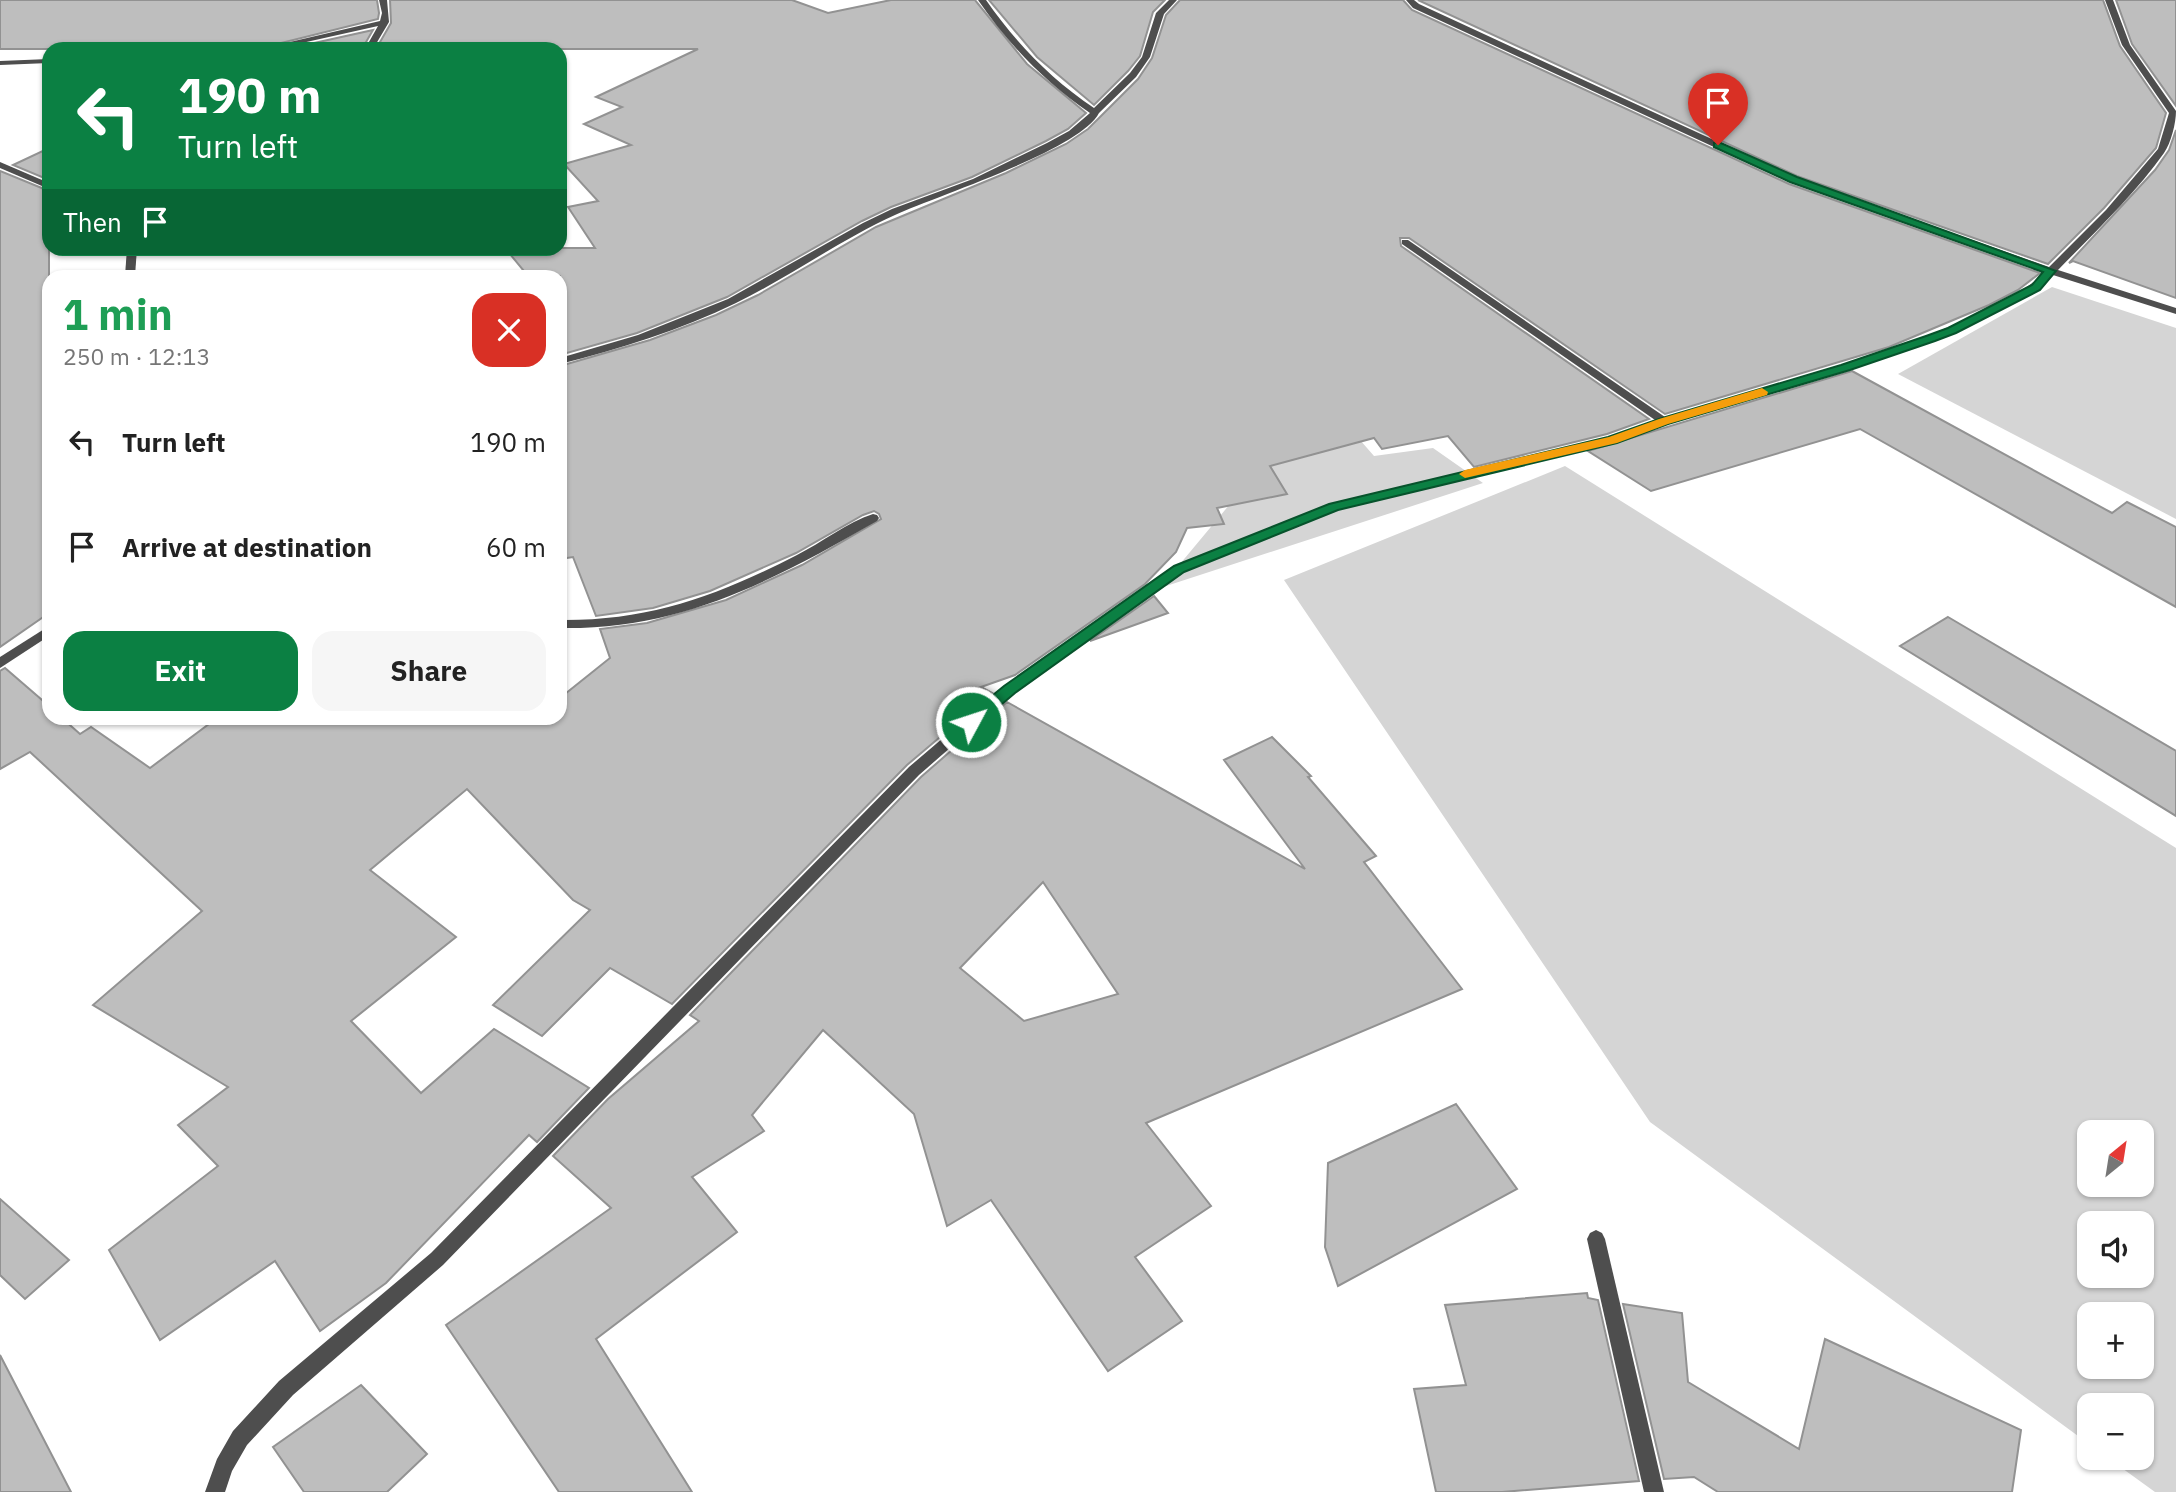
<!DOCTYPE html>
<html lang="en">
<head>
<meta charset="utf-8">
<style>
	body { margin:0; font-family:"IBM Plex Sans",sans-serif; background:#f6f6f6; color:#222; height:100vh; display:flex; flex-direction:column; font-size:26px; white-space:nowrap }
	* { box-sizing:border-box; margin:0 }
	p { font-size:23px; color:#767676 }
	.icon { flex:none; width:38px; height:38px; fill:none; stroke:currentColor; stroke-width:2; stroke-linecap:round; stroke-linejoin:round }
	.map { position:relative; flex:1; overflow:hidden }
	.drawer { position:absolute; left:42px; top:270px; width:525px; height:455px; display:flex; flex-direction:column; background:#fff; border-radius:21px; box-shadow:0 2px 5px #0004 }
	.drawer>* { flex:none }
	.top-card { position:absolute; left:42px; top:42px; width:525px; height:214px; border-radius:21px; box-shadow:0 2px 5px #0004; background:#0b8043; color:#fff; overflow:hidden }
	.needle { width:46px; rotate:30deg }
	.tools { position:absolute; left:2077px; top:1120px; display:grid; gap:14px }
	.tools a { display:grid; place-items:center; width:77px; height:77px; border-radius:14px; background:#fff; box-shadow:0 2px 5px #0004; font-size:35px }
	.pin { position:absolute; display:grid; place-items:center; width:60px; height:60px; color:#fff; margin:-72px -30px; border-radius:50% 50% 50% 0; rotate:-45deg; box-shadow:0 0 7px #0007 }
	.pin .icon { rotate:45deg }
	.me { position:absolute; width:77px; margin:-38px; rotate:50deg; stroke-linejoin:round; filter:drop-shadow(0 0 5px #0008) }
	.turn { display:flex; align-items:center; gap:24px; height:147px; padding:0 21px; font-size:32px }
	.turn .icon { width:91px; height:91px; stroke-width:2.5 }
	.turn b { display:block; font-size:49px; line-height:60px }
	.then { display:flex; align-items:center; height:66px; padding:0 21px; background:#0003; gap:14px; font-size:26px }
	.round { display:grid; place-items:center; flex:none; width:74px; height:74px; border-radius:21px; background:#f6f6f6 }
	.head { display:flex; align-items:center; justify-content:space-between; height:119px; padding:0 21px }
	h1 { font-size:42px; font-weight:700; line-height:52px; color:#1e9e55 }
	.primary-button { display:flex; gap:14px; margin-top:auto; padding:14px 21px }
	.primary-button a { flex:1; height:80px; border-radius:21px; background:#0b8043; color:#fff; font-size:28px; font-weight:700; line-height:80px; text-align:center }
	.primary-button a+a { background:#f6f6f6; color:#222 }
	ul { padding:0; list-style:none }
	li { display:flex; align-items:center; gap:21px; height:105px; padding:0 21px }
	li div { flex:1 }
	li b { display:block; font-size:26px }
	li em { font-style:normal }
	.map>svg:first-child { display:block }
</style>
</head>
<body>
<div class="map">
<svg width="2176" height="1492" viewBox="0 0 2176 1492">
	<rect width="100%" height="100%" fill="#fff"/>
	<g fill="#d5d5d5" fill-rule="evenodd">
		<polygon points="2052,287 2176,328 2176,519 1898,374"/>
		<polygon points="1326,401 1374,456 1433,448 1483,483 1160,588 1310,408"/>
		<path d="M1565,466L2176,848V1492H2155L2108,1458H2142V1405H2090L2089,1444L1650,1122L1284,580ZM2090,1132H2142V1185H2090ZM2090,1223H2142V1276H2090ZM2090,1314H2142V1367H2090Z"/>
	</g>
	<g fill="#bebebe" stroke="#929292" stroke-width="2" fill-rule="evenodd">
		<polygon points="0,0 377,0 379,13 378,19 257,49 0,49"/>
		<polygon points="390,0 792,0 828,13 891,0 975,0 1027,64 1086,113 1068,129 1046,141 972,177 891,207 862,221 727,297 637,333 560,355 560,276 528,276 505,248 595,248 568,207 598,201 564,164 631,145 584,124 622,107 596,97 698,49 376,49 391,23"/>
		<polygon points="989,0 1165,0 1153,12 1140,56 1128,71 1094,105 1037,57"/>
		<polygon points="1180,0 1403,0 1412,10 1789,184 2040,273 2018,290 1989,305 1889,347 1665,414 1409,238 1400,238 1401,246 1649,419 1607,434 1474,467 1448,436 1382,449 1374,438 1270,466 1287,494 1217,508 1224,524 1187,528 1176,552 1145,584 1015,675 981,687 992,693 907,765 672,1004 610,968 542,1036 493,1005 590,910 573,900 467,789 370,870 456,937 351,1021 421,1093 494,1029 589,1088 537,1142 529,1135 386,1283 320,1331 275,1261 160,1340 109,1250 218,1166 178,1125 228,1087 93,1005 202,911 30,752 0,769 0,671 5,668 49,706 49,718 62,718 80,734 91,727 150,768 217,718 560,718 560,698 610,658 600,629 647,623 726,600 802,565 881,519 879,514 874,511 863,515 796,553 710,591 653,608 596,616 573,557 560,559 560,366 650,340 716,315 758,295 876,227 1006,173 1066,144 1088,129 1138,79 1152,58 1166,15"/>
		<polygon points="1418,0 2103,0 2120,46 2166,113 2156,148 2104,208 2048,264 1797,176"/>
		<polygon points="2116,0 2176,0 2176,106 2132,44"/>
		<polygon points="373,30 362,49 287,49"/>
		<polygon points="2176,130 2176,298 2073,261 2069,263 2155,170 2169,150"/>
		<polygon points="49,148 49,180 13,165"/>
		<polygon points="0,171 49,191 49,613 0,647"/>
		<polygon points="1852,371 2112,513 2127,502 2176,527 2176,607 1860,429 1651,491 1588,451"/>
		<polygon points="1154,596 1168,613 1090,641"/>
		<polygon points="1948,617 2176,751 2176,816 1900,646"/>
		<path d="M1007,702L1305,869L1224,760L1272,737L1311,776L1308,777L1376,856L1364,862L1462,989L1146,1123L1211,1206L1135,1257L1182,1321L1108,1371L991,1200L947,1226L914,1114L823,1030L752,1115L764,1131L692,1177L737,1232L596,1339L692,1492H559L446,1325L611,1208L553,1156L608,1099L699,1021L690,1015L921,777ZM1043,882L1118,994L1024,1021L960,968Z"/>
		<polygon points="1456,1104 1517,1189 1338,1286 1325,1247 1328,1163"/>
		<polygon points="0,1199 69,1260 25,1299 0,1275"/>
		<polygon points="1587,1293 1588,1298 1598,1300 1639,1481 1502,1492 1436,1492 1414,1389 1466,1385 1445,1305"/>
		<polygon points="1623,1304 1682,1313 1688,1382 1799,1449 1825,1339 2021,1430 2012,1492 1718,1492 1694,1477 1664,1479"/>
		<polygon points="0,1355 71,1492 0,1492"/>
		<polygon points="361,1385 427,1454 387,1492 304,1492 273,1447"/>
	</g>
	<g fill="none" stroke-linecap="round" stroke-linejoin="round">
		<g fill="#4e4e4e" fill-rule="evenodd">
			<polygon points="379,0 387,0 389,22 373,49 365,49 378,26 275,49 260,49 380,21 382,13"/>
			<path d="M978,0H986C1016,43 1051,79 1094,108L1130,73L1142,57L1156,13L1169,0H1177L1164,14L1150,57L1136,77L1099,113C1080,150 936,196 895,215C840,240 791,276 736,303C681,330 619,349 560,364V358L638,335L728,299L863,223L892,209L973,179L1047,143L1069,131L1090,113C1045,82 1009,45 978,0Z"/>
			<path d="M1406,0H1414L1419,4L1796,178L2049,267L2106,210L2158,149L2169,113L2122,45L2105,0H2113L2130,45L2176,111C2176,123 2171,143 2164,153C2136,193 2093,234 2058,270L2176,308V314L2053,275L2040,289L1956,333L1849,369L1667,423L1616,442L1338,510L1183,572L1014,692L919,775L443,1265L293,1395L247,1445L232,1471L225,1492H205L217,1459L233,1431L279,1381L431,1253L909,767L1004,686L1175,566L1330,504L1608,437L1655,420L1402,244V240H1408L1665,417C1773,385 1891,359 1990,307C2010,297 2029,288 2045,272L1790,182L1413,8Z"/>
			<polygon points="49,59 49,63 0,65 0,61"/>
			<polygon points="0,162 49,183 49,189 0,168"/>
			<polygon points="127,248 137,248 135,276 125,276"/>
			<path d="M873,514L877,515L879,518L877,521C774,580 682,630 560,628V620C650,621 717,596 797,555C821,543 848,522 873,514Z"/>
			<polygon points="49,626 49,636 0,668 0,657"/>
			<polygon points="1596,1230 1602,1233 1605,1239 1664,1492 1644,1492 1587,1239 1590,1233"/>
		</g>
	</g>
	<polygon fill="#0b8043" stroke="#07532c" stroke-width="2" points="1714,143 1721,143 1797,177 2056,271 2040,290 1956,333 1935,341 1850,370 1668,424 1617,443 1338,510 1184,572 1015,693 976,726 965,726 963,722 965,718 1004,686 1174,566 1329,504 1608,437 1659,419 1841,365 1926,336 1948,328 2032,285 2043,272 1790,182 1714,147"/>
	<polygon fill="#f59e0b" points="1762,388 1768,392 1767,395 1668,424 1617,443 1465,478 1459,474 1465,470 1609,437 1659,419"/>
</svg>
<div class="tools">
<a><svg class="needle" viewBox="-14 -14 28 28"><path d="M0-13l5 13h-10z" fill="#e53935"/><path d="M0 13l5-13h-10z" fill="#767676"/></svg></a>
<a><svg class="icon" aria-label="sound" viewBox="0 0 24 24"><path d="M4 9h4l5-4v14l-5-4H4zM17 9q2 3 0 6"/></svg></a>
<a>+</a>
<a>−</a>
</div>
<div class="pin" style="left:1718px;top:145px;background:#d93025"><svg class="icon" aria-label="arrive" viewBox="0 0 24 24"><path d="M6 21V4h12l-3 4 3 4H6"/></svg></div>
<svg class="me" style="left:971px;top:722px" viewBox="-20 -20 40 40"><circle r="17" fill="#0b8043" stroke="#fff" stroke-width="3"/><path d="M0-11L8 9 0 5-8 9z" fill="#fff"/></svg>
<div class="top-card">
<div class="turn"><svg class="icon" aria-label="left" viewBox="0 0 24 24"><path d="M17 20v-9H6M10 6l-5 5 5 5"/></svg><div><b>190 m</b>Turn left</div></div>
<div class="then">Then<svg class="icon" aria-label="arrive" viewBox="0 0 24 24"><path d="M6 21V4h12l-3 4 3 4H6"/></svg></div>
</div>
<section class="drawer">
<div class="head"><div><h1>1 min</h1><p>250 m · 12:13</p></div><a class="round" style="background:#d93025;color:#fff"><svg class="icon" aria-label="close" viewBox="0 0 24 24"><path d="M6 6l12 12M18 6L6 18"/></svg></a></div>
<ul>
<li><svg class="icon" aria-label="left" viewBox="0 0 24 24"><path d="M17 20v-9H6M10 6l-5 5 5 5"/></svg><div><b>Turn left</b></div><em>190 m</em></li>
<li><svg class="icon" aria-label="arrive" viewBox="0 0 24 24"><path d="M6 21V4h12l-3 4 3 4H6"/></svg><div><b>Arrive at destination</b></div><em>60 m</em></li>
</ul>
<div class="primary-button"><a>Exit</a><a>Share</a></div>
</section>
</div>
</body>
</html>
